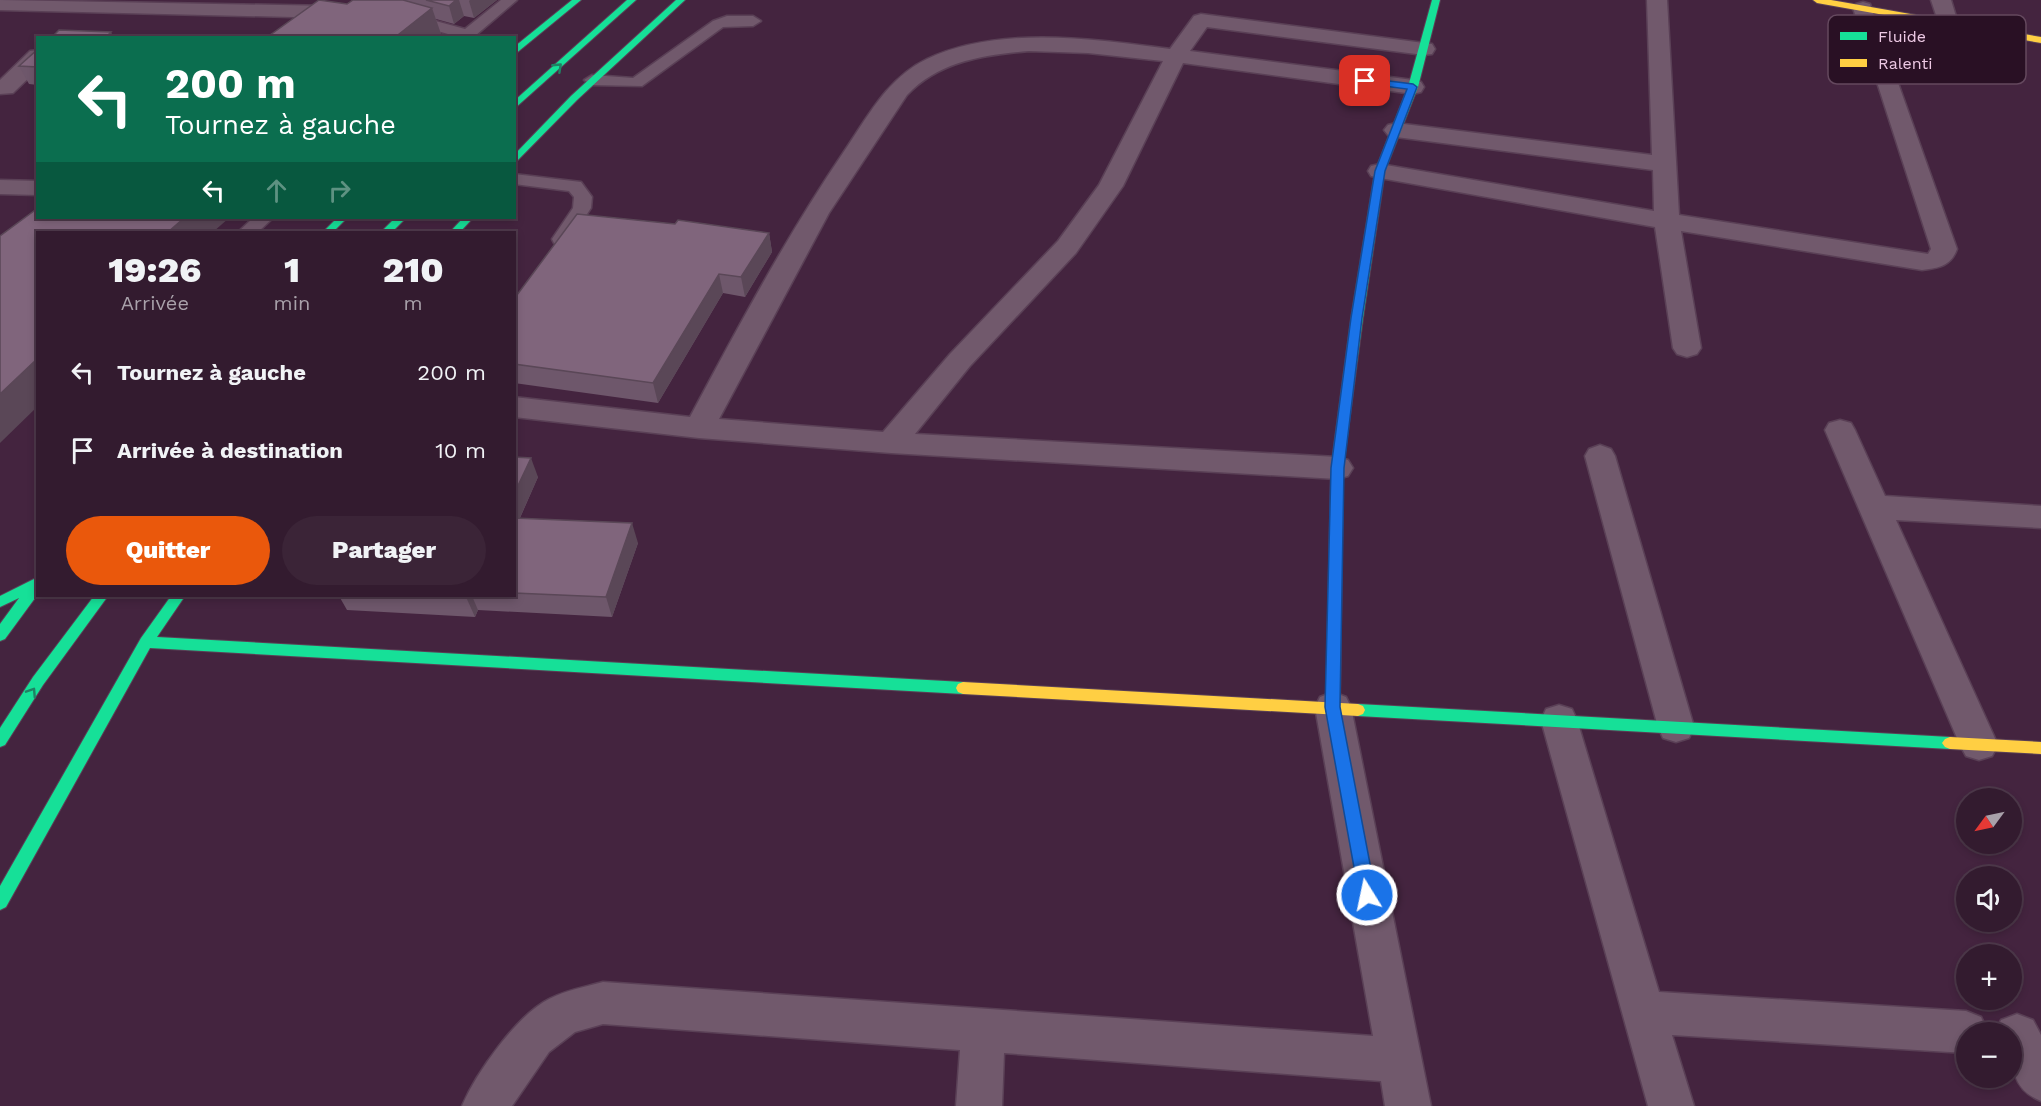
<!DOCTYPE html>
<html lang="fr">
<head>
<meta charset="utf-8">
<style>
	body { margin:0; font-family:"Work Sans",sans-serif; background:#3b2437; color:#f1f3f6; height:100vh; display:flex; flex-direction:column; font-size:22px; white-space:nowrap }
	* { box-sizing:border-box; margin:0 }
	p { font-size:20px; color:#a9a1aa }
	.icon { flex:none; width:33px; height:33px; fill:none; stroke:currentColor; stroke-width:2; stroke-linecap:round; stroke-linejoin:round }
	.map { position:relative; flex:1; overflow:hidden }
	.panel { position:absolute; left:36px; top:231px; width:480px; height:366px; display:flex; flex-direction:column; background:#331b2f; border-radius:0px; box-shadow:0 3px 9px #0003,0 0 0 2px #4e394b }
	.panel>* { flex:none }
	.banner { position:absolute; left:36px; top:36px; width:480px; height:183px; border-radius:0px; box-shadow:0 3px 9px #0003,0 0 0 2px #4e394b; background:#0b6e4f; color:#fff; overflow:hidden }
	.needle { width:39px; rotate:237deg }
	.controls { position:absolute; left:1956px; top:788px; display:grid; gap:12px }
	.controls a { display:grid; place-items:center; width:66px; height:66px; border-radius:50%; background:#331b2f; box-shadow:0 3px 9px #0003,0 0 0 2px #4e394b; font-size:30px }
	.pin { position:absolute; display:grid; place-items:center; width:51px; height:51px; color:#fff; margin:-26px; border-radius:12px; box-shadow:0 3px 9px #0006 }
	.me { position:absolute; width:66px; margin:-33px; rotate:350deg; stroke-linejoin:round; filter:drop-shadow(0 0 4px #0008) }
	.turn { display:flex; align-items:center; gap:21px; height:126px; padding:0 30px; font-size:27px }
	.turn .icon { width:78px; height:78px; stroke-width:2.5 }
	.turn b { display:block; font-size:42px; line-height:51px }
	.lanes { display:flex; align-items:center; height:57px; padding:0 30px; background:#0003; justify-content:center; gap:30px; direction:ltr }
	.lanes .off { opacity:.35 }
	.eta { display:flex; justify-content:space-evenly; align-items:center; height:102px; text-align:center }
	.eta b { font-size:36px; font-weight:800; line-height:42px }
	.action { display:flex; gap:12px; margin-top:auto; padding:12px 30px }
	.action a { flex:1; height:69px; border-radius:36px; background:#ea580c; color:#fff; font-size:24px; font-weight:800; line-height:69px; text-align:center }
	.action a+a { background:#3b2437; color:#f1f3f6 }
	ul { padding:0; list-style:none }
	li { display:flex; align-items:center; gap:18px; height:78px; padding:0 30px }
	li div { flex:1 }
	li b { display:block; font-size:22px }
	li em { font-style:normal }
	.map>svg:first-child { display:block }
</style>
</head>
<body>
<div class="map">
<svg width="2041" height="1106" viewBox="0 0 2041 1106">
	<rect width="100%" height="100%" fill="#44243f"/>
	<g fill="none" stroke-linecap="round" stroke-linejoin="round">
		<g stroke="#5a4056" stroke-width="3">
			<g id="lane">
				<polygon points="379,0 396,0 392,5 395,10 465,29 501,0 517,0 476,35 478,38 462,38 385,16 376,8"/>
				<polygon points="727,16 753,16 761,21 753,26 723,27 642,86 592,85 584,80 592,75 633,78 713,21"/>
				<polygon points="514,174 581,182 592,197 591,208 568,243 554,243 552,239 573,208 574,197 569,191 514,184"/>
				<polygon points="253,218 273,218 258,232 238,232"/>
			</g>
		</g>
		<g stroke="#5a4056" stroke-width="3">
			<g id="street">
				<polygon points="0,0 332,6 339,8 342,12 339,16 332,18 0,10"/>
				<path d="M1647,0H1667L1679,215L1928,254L1931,249L1853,8L1856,4L1863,2L1870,4L1957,249C1951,266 1939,268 1922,270L1681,231L1701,348L1697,354L1687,357L1677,354L1673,348L1655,227L1380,178L1371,176L1368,171L1371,166L1380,164L1654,211L1653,170L1396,137L1388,135L1384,130L1388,125L1396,123L1652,155Z"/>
				<polygon points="1931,0 1951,0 1958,23 1954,27 1947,29 1940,27"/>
				<path d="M1201,14L1424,43L1432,44L1435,49L1432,54L1424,55L1207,27L1190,51L1413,80L1421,82L1424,87L1421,92L1413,94L1183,63L1123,186L1076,253L970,366L915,434L1337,457L1348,460L1353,468L1348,476L1337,479L891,453L699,438L514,417V397L690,417C738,327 786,237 843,153C867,118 887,78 927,59C999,25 1094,39 1170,49L1194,16ZM1029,51L1088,53L1163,61L1099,185L1058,241L950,354L883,432L719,419L829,213L907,95C939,61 984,55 1029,51Z"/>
				<polygon points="38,50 38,69 13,93 0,94 0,80 30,51"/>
				<polygon points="0,180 38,181 38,195 0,194"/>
				<polygon points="1840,420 1851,423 1855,430 1885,496 2041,506 2041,528 1896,520 1998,745 1992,756 1979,760 1966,756 1960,745 1825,430 1829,423"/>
				<polygon points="1600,445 1611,449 1615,456 1694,727 1689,738 1676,742 1663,738 1658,727 1585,456 1589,449"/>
				<path d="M1333,692L1346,697L1351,707L1431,1106H1385L1381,1081L1004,1053L1002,1106H956L960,1050L603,1024L575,1032L549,1052L512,1106H462C476,1073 517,1015 549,999C566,990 585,987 603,982L1373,1036L1315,707L1320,697Z"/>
				<polygon points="1559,705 1572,709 1577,720 1659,992 1966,1011 1981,1017 1988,1032 1966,1032 1966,1053 1672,1035 1694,1106 1648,1106 1541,720 1546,709"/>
				<path d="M2017,1014L2033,1020L2041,1035V1101C2009,1088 2012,1063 2012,1032H1996L2001,1020Z"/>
			</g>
		</g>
		<g stroke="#5a4056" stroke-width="2">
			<g id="fast">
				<polygon points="572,0 581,0 514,55 514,47"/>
				<polygon points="627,0 636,0 514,109 514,101"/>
				<polygon points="676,0 685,0 577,100 514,164 514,155 571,96"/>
				<polygon points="1432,0 1440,0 1418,87 1385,171 1363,318 1343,468 1340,707 1338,711 1333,713 1328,711 1326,707 1331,468 1351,318 1375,171 1408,87"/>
				<polygon points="337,218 347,218 333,232 323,232"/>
				<polygon points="395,218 406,218 392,232 381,232"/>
				<polygon points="463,218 473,218 460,232 450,232"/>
				<polygon points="38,577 38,594 5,639 0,641 0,624 19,598 0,607 0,596"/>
				<polygon points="94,596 108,596 43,685 5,745 0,747 0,728 33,677"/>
				<polygon points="171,596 185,596 157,637 963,682 968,684 970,688 968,692 963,694 150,648 6,907 0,910 0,886 141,638"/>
				<polygon points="1358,704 1950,737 1955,739 1958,743 1955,747 1950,749 1358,716 1353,714 1351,710 1353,706"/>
			</g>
		</g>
		<g stroke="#5a4056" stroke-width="2">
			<g id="slow">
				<polygon points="1813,0 1831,0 2041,37 2041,43 1817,3"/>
				<polygon points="963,682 1358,704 1363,706 1365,710 1363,714 1358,716 963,694 958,692 956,688 958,684"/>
				<polygon points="1950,737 2041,742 2041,754 1950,749 1945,747 1942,743 1945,739"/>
			</g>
		</g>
		<use href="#lane" fill="#71596c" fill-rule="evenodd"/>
		<use href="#street" fill="#71596c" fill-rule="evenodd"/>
		<use href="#fast" fill="#16e098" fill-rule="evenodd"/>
		<use href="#slow" fill="#ffcf43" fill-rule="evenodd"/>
	</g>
	<g fill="#6e576b">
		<polygon points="353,0 497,0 474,18 464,16 454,24 436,19 441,34 347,4"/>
		<polygon points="38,49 38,85 29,84 19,66"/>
		<polygon points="769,233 772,252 745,297 723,293 658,403 514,383 514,299"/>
		<polygon points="514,457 538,477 520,518 638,543 612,617 478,610 475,617 347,610 339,596 514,596"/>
	</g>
	<g fill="#5a4757">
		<polygon points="456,0 459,0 464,16 454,24 449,6"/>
		<polygon points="470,0 497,0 474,18 469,1"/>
		<polygon points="432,8 441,34 437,38 394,38"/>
		<polygon points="111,32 114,38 105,38"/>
		<polygon points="184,218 229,218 213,232 168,232"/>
		<polygon points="769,233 772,252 745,297 741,277"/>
		<polygon points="719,274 723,293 658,403 653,383"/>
		<polygon points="38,358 38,406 0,443 0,394"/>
		<polygon points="531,458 538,477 514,531 514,494"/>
		<polygon points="632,523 638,543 612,617 606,597"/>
		<polygon points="467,596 472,596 478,610 475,617 466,597"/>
	</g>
	<g fill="#80657c" stroke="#5a4757" stroke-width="1.5">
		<polygon points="319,0 347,4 353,0 403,0 432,8 394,38 266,38"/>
		<polygon points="426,0 456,0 449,6"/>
		<polygon points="59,30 111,32 105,38 51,38"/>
		<polygon points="38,49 38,67 19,66"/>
		<polygon points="38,208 38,218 184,218 168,232 38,232 38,358 0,394 0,236"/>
		<polygon points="577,214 675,224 678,220 769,233 741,277 719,274 653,383 514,364 514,299"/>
		<polygon points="514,457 531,458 514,494"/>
		<polygon points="514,518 632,523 606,597 514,593"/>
		<polygon points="430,596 467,596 466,597"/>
	</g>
	<defs><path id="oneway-chevron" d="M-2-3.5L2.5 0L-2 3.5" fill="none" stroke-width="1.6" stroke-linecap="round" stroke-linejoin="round" transform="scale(1.5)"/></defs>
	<g stroke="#1f8264">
		<use href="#oneway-chevron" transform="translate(558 67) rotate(-43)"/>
		<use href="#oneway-chevron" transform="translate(32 692) rotate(-57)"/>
	</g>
	<polygon fill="#1a73e8" stroke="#114b97" stroke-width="1.5" points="1365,78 1413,84 1417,87 1385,171 1362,318 1344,468 1340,707 1376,895 1373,901 1367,903 1361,901 1359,895 1325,707 1331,468 1351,318 1375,171 1407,89 1362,83 1362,79"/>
	<rect x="1828" y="15" width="198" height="69" rx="9" fill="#291024" stroke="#64485e" stroke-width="1.5"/>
	<rect x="1840" y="32" width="27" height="8" fill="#16e098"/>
	<rect x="1840" y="59" width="27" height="8" fill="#ffcf43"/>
	<g font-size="16" fill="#edc9e4">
		<text x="1878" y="42">Fluide</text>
		<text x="1878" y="69">Ralenti</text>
	</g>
</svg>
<div class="controls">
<a><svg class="needle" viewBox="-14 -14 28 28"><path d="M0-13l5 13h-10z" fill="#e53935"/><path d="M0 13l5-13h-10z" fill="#a9a1aa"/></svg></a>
<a><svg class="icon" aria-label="sound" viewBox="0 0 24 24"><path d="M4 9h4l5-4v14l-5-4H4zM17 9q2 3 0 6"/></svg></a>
<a>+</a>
<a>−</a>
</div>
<div class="pin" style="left:1365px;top:81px;background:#d93025"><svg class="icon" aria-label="arrive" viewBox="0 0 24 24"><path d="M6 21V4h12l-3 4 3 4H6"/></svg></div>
<svg class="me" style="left:1367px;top:895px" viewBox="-20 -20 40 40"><circle r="17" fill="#1a73e8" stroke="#fff" stroke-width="3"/><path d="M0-11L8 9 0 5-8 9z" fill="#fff"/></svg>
<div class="banner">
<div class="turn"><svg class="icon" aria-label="left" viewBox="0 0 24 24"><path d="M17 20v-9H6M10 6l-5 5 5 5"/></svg><div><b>200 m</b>Tournez à gauche</div></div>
<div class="lanes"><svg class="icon" aria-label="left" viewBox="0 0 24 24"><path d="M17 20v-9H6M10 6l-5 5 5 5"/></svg><svg class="icon off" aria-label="ahead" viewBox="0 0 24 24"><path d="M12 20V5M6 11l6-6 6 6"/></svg><svg class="icon off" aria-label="right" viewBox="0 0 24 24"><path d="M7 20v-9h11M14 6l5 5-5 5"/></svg></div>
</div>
<section class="panel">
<div class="eta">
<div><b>19:26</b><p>Arrivée</p></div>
<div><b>1</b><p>min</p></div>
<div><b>210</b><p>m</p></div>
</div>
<ul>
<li><svg class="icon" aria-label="left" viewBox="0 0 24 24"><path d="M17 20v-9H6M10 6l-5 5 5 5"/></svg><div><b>Tournez à gauche</b></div><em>200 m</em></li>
<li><svg class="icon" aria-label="arrive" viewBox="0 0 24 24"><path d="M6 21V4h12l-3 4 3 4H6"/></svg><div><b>Arrivée à destination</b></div><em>10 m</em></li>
</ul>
<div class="action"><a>Quitter</a><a>Partager</a></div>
</section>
</div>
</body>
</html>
